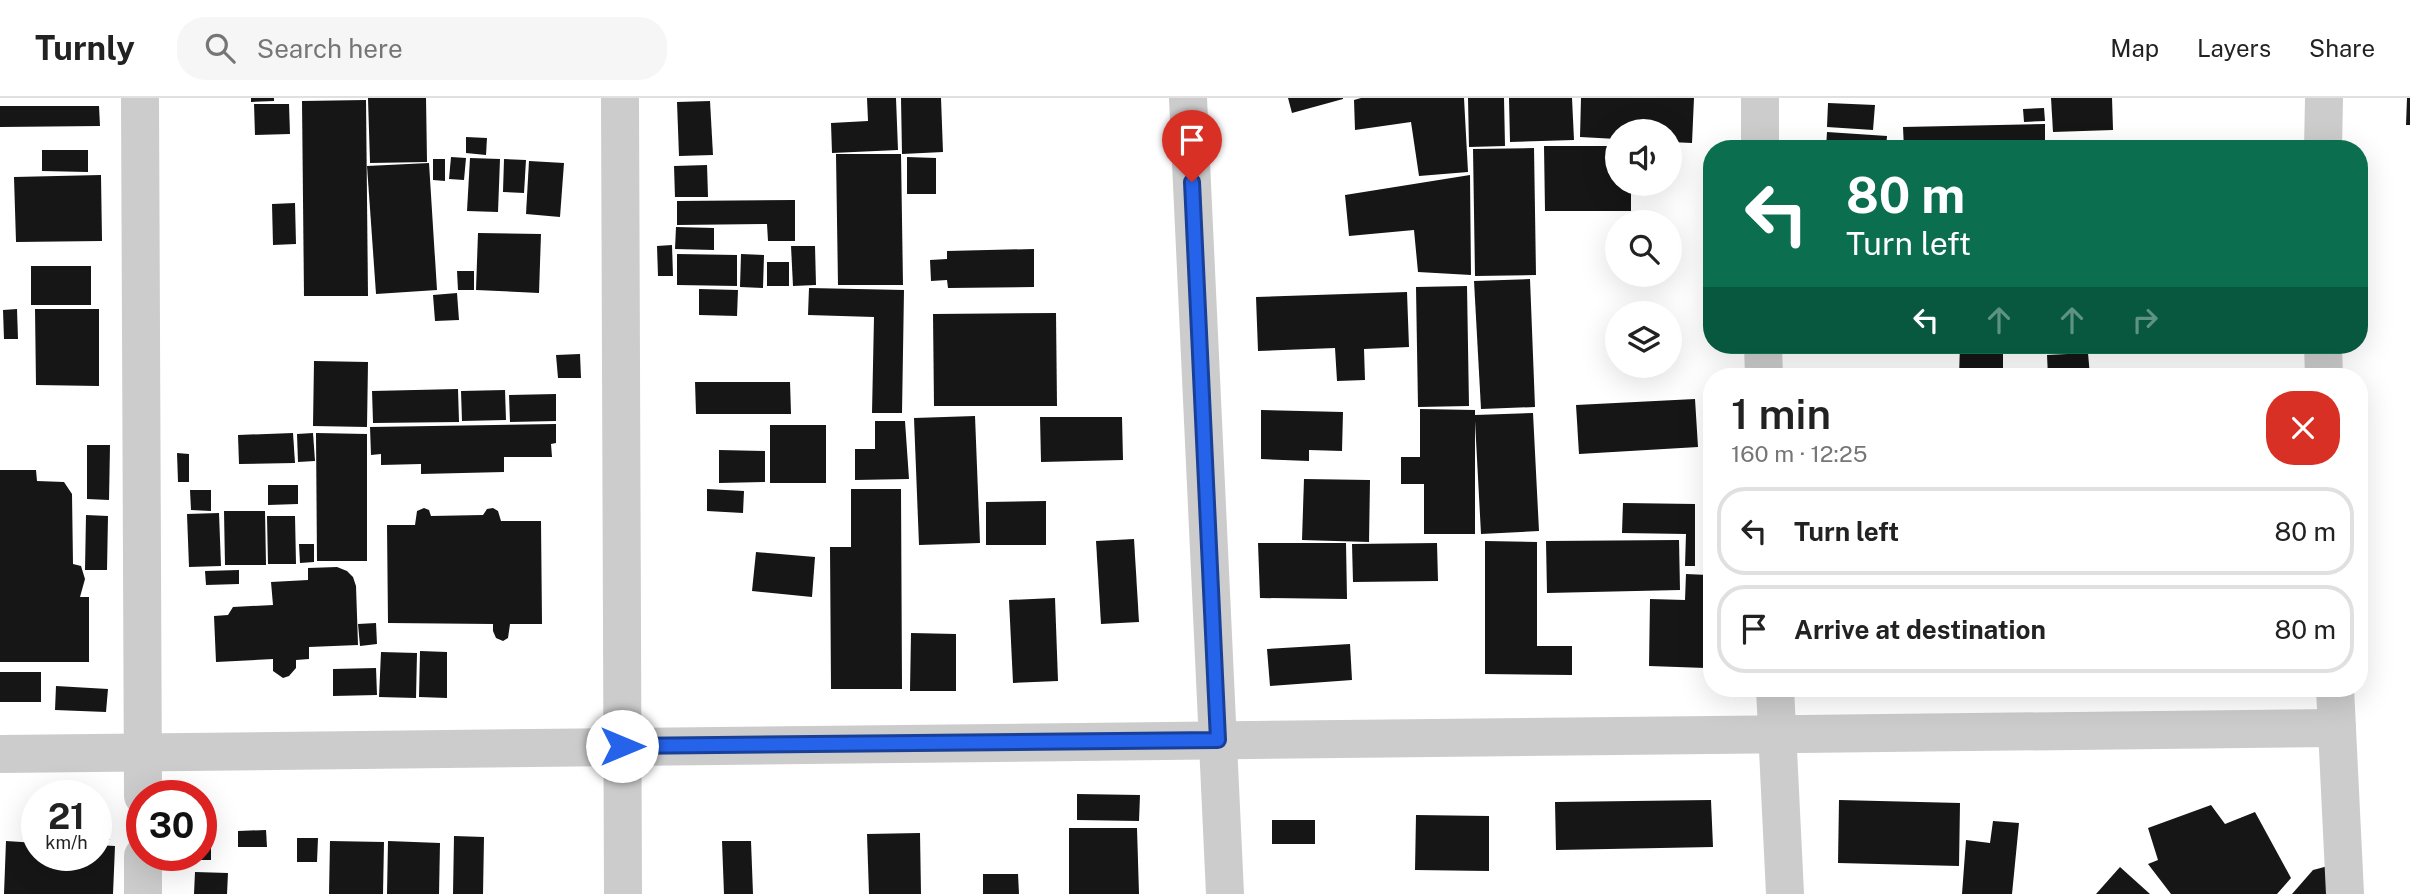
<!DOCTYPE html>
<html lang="en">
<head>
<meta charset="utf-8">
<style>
	body { margin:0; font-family:"Public Sans",sans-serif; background:#f6f6f6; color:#222; height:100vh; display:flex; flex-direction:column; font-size:26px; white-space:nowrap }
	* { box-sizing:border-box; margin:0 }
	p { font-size:23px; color:#767676 }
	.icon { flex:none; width:38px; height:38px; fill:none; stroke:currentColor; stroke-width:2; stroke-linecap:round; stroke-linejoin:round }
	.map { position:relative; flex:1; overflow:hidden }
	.drawer { position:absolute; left:1703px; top:270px; width:665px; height:329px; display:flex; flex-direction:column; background:#fff; border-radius:28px; box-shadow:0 7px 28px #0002 }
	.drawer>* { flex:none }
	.top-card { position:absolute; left:1703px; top:42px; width:665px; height:214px; border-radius:28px; box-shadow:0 7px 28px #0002; background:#0b6e4f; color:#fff; overflow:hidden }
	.buttons { position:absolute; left:1605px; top:21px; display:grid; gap:14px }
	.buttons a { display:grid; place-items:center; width:77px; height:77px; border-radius:50%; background:#fff; box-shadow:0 7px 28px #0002; font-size:35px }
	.speed { position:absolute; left:21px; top:682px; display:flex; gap:14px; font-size:35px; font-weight:700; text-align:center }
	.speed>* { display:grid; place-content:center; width:91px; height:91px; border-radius:50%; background:#fff; box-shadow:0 7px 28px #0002; line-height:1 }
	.speed small { font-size:18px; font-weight:400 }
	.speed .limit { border:10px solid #d22; background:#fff; color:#111 }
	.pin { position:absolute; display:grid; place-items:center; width:60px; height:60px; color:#fff; margin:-72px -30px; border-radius:50% 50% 50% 0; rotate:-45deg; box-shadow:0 0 7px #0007 }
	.pin .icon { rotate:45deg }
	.me { position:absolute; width:77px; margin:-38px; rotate:90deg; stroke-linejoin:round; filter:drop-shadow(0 0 5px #0008) }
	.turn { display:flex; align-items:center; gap:24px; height:147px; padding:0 28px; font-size:32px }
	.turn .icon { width:91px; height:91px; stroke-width:2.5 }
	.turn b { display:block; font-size:49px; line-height:60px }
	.lanes { display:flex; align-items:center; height:66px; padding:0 28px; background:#0003; justify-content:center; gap:35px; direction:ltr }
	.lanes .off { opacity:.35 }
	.round { display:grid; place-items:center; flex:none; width:74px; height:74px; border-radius:28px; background:#f6f6f6 }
	.head { display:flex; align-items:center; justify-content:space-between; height:119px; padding:0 28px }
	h1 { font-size:42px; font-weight:600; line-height:52px }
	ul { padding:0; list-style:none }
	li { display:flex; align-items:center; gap:21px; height:88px; margin:0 14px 10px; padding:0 14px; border:4px solid #e0e0e0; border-radius:28px }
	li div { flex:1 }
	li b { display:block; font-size:26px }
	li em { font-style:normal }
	header { display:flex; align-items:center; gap:42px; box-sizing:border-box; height:98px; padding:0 35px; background:#fff; border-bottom:2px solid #e0e0e0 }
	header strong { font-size:33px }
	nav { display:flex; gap:38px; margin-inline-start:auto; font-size:24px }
	.search { width:490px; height:63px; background:#f6f6f6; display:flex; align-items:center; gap:18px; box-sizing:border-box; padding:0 24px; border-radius:28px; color:#767676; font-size:26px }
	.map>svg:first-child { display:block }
</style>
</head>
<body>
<header>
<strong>Turnly</strong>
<div class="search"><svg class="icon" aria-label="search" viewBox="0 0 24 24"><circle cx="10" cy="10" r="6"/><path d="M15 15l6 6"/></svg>Search here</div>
<nav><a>Map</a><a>Layers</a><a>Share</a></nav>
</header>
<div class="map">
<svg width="2410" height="796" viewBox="0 0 2410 796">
	<rect width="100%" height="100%" fill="#fff"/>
	<g fill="#161616">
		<polygon points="251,0 274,0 274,3 251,4"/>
		<polygon points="368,0 426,0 427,64 370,65"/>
		<polygon points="867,0 896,0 898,52 832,55 831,25 868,23"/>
		<polygon points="901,0 941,0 943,54 902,56"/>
		<polygon points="1288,0 1343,0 1343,1 1292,15"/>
		<polygon points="1361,0 1464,0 1468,74 1419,78 1411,24 1355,32 1354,2"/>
		<polygon points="1468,0 1504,0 1505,48 1469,49"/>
		<polygon points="1509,0 1572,0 1574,42 1510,44"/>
		<polygon points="1581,0 1694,0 1692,45 1670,44 1670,33 1617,33 1617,41 1580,39"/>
		<polygon points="2051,0 2112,0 2113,32 2053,34"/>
		<polygon points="2407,0 2410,0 2410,27 2406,27"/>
		<polygon points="366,2 368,198 304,198 302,3"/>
		<polygon points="710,3 713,57 679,58 677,4"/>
		<polygon points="1828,5 1875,7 1873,32 1827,29"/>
		<polygon points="254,6 289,6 290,36 255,37"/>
		<polygon points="0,8 99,8 100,28 0,29"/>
		<polygon points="2044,10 2045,23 2024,24 2023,11"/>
		<polygon points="2045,26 2045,51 1904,51 1903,29"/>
		<polygon points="1827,34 1887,38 1886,51 1826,51"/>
		<polygon points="466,39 487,40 486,57 466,55"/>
		<polygon points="1544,48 1617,48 1617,86 1631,86 1631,113 1545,113"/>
		<polygon points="1534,50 1536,177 1475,178 1473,51"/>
		<polygon points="42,52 88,52 88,74 42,73"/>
		<polygon points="836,56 901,56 903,187 838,187"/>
		<polygon points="451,59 466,60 464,82 449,81"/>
		<polygon points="907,59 936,60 936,96 907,96"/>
		<polygon points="470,60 500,61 498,114 467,113"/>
		<polygon points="433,61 445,61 445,83 433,82"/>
		<polygon points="504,61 526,62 524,95 503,94"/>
		<polygon points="529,63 564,65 560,119 526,116"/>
		<polygon points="429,65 437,192 376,196 367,68"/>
		<polygon points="707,67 708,99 675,99 674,68"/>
		<polygon points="101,77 102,143 16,144 14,79"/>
		<polygon points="1470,77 1471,177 1418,174 1414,132 1349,138 1345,97"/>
		<polygon points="795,102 795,143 768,143 767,126 677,127 677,103"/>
		<polygon points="295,105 296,146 273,147 272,106"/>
		<polygon points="676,129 714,130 714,152 675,151"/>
		<polygon points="478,135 541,136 539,195 476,192"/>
		<polygon points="672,147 673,178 658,178 657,148"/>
		<polygon points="791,148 815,148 816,187 793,188"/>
		<polygon points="1034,151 1034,189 948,190 947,182 931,183 930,162 947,161 947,153"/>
		<polygon points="677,156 737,157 737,188 677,187"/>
		<polygon points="741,156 764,157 763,190 740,189"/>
		<rect x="767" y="164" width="22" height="24"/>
		<rect x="31" y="168" width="60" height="39"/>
		<polygon points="457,173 474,173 474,192 458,192"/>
		<polygon points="1530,181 1535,309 1481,311 1474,183"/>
		<polygon points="1467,188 1469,308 1418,309 1416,189"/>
		<polygon points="809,190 904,192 902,315 872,315 874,219 808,217"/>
		<polygon points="699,191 738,192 737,218 699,217"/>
		<polygon points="1407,194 1409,249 1364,251 1365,282 1337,283 1335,250 1258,253 1256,199"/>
		<polygon points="457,195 459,222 435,223 433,197"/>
		<polygon points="17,211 18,241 4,241 3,212"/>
		<polygon points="35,211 99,211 99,288 36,287"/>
		<polygon points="1056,215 1057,308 934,308 933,216"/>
		<polygon points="1960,247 2003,247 2003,278 1959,278"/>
		<polygon points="2088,255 2090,278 2048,278 2047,257"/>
		<polygon points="580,256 581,280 558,280 556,257"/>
		<polygon points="314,263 368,264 367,329 313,328"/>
		<polygon points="695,284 790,284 791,316 696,316"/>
		<polygon points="458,291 459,324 373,325 372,293"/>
		<polygon points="505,292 506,322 462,323 461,293"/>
		<polygon points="556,296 556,323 510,324 509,297"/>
		<polygon points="1695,301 1698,349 1579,356 1576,307"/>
		<polygon points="1420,311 1475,312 1475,317 1533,315 1539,433 1481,436 1475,323 1475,436 1424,436 1424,386 1401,386 1401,359 1420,359"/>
		<polygon points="1261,312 1343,314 1342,353 1309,352 1309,363 1261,361"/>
		<polygon points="975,318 980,445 919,447 914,320"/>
		<polygon points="1040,319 1122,319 1123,362 1041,364"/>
		<polygon points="875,323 905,323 909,381 855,382 855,351 875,351"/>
		<polygon points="556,326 556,345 551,346 552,359 504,359 504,374 421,376 421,366 381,367 381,356 371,357 370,329"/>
		<rect x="770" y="327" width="56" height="58"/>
		<polygon points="293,335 295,365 239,366 238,337"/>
		<polygon points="313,335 315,363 298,364 297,336"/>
		<polygon points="316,335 367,336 367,463 317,463"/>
		<polygon points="87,347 110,347 109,402 87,401"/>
		<polygon points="719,352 765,353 765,384 719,385"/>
		<polygon points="177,355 189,356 189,384 178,384"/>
		<polygon points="0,372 36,372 37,383 64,384 72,396 73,466 81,468 85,481 80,499 89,499 89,564 0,564"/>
		<polygon points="1304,381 1370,382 1369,444 1302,442"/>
		<polygon points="268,387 298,387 298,406 268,407"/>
		<polygon points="707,391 744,393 743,415 707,413"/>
		<polygon points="851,391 901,391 902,591 831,591 830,449 851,449"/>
		<polygon points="190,392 211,392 211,413 191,412"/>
		<polygon points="1046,403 1046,447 986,447 986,404"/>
		<polygon points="1623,405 1695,406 1695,468 1685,468 1686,436 1622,435"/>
		<polygon points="424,410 429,412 431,418 483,417 487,411 493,410 498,413 501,423 541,423 542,526 510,526 508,540 503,543 496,540 493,533 493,526 388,525 387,427 415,427 417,413"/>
		<polygon points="224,413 265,413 266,467 225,467"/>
		<polygon points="219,415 221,468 189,469 187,416"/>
		<polygon points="86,417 108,418 107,472 85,472"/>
		<polygon points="267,418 295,418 296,466 268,466"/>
		<polygon points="1134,441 1139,524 1101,526 1096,443"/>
		<polygon points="1679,442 1680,492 1547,495 1546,443"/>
		<polygon points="1485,443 1537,444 1537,548 1572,548 1572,577 1485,576"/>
		<polygon points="1258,445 1346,445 1347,501 1260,500"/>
		<polygon points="1437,445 1438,483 1353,484 1352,446"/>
		<polygon points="299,446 314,446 314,464 300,465"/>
		<polygon points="756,454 815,459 812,499 752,493"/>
		<polygon points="337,469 347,473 353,479 356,488 358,547 309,549 309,561 296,562 296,570 289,578 283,580 273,573 273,561 216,564 214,518 228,517 233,509 273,507 271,484 308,482 308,470"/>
		<polygon points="239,472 239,486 206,487 205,473"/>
		<polygon points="1686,476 1708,477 1706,570 1649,568 1650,501 1685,502"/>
		<polygon points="1055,500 1058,583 1013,585 1009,502"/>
		<polygon points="376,525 377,546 360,548 358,526"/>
		<polygon points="911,535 956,536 956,593 910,593"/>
		<polygon points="1350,546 1352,582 1270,588 1267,551"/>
		<polygon points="420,553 447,554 447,600 419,599"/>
		<polygon points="381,554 417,555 416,600 379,599"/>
		<polygon points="376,570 377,597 333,598 333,571"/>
		<rect x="0" y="574" width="41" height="30"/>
		<polygon points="56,588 108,591 106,614 55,612"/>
		<polygon points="1077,696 1140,697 1139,723 1077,722"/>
		<polygon points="1711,702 1713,749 1556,752 1555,704"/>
		<polygon points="1839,702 1960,705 1959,768 1838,765"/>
		<polygon points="2211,707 2225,726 2255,714 2291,780 2277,796 2171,796 2148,766 2158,762 2148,730"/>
		<polygon points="1416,717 1489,718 1489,773 1415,772"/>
		<rect x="1272" y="722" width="43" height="24"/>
		<polygon points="1993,723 2019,725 2012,796 1962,796 1966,742 1990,745"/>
		<polygon points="96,727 110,727 110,742 96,741"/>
		<polygon points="1069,730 1137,730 1139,796 1069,796"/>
		<polygon points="266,732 267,749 238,749 238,733"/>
		<polygon points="920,735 921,796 869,796 867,736"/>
		<polygon points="454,738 484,739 483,796 453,796"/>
		<polygon points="297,740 318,740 317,764 297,764"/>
		<polygon points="201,742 211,742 211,762 195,762 196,758 201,758"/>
		<polygon points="6,743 37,745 37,758 96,758 96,747 115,748 113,796 4,796"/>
		<polygon points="330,743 384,744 383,796 329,796"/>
		<polygon points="388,743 440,745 439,796 387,796"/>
		<polygon points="722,743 751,743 753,796 724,796"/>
		<polygon points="2332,767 2331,796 2292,796 2313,772"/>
		<polygon points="2120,769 2150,796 2096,796"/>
		<polygon points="195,774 228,775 227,796 194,796"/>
		<polygon points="983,776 1018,776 1019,796 983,796"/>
	</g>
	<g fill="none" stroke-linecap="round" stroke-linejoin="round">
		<g stroke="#ccc" stroke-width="38">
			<polyline points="140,0 143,698"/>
			<polyline points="620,0 623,796"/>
			<polyline points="1188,0 1225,796"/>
			<polyline points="1760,0 1760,51"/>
			<polyline points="2323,51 2324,0"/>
			<polyline points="1763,247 1764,278"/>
			<polyline points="2323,247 2324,278"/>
			<polyline points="1775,590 1785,796"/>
			<polyline points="2335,590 2345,796"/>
			<polyline points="0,656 2337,630"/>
			<polyline points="143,796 143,758"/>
		</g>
	</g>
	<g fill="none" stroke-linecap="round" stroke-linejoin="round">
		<g stroke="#184099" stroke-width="18">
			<polyline id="route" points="622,648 1218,642 1192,84"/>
		</g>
		<use href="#route" stroke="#2563eb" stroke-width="12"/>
	</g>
</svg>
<div class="buttons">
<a><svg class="icon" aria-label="sound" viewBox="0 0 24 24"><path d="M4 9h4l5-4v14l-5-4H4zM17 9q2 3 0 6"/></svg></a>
<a><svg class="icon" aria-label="search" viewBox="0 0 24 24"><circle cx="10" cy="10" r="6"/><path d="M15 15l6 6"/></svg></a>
<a><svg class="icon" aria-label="layers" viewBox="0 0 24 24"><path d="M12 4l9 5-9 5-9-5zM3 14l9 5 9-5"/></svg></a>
</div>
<div class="speed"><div>21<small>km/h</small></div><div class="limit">30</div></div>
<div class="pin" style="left:1192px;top:84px;background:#d93025"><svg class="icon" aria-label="arrive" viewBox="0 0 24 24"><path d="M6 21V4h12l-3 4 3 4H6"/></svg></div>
<svg class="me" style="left:622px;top:648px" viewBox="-20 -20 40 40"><circle r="19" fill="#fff"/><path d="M0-13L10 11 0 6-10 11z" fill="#2563eb"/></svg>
<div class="top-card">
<div class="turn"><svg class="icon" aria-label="left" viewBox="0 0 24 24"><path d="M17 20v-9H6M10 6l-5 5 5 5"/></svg><div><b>80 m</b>Turn left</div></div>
<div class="lanes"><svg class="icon" aria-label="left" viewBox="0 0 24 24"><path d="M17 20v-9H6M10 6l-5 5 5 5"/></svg><svg class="icon off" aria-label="ahead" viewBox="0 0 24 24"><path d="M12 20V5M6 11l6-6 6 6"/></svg><svg class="icon off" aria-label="ahead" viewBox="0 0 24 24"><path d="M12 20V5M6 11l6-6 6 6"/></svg><svg class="icon off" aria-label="right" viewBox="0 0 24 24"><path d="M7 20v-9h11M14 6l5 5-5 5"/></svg></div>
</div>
<section class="drawer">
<div class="head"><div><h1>1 min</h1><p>160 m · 12:25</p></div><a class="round" style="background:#d93025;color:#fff"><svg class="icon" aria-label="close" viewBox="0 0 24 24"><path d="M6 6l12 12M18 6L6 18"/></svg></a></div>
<ul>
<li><svg class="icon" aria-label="left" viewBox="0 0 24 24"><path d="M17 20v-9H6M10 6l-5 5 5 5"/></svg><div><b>Turn left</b></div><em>80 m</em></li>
<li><svg class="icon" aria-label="arrive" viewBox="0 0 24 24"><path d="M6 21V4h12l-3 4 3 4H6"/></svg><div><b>Arrive at destination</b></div><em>80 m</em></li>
</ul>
</section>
</div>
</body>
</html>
